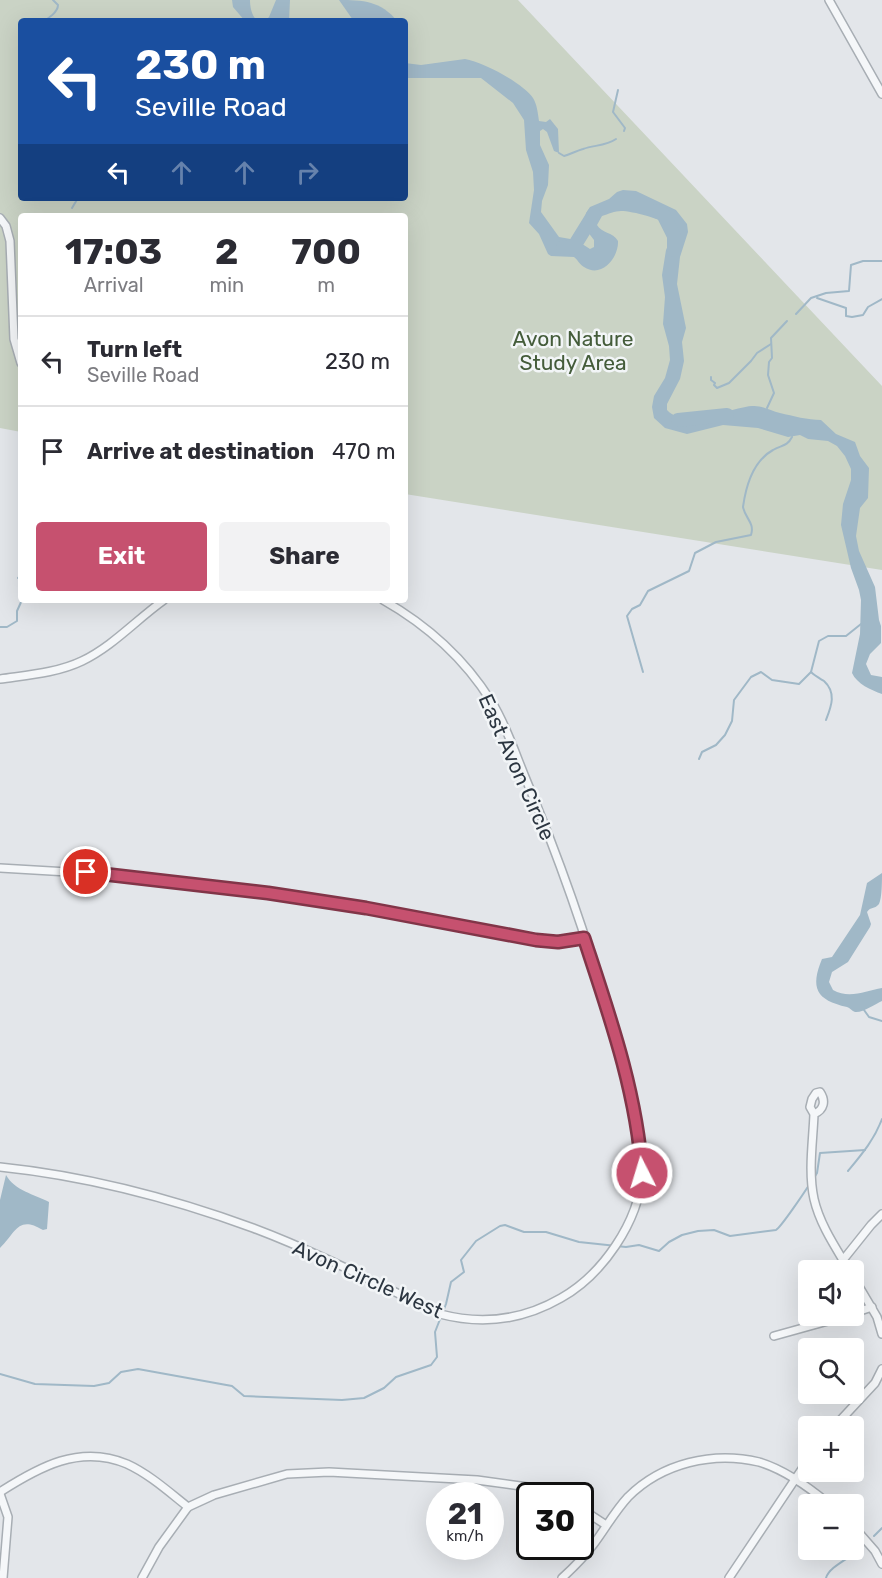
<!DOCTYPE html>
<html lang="en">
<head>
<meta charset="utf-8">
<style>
	body { margin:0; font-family:Rubik,sans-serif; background:#f2f2f3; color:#2b2b33; height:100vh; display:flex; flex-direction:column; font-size:22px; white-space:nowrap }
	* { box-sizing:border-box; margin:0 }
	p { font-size:20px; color:#7c7c81 }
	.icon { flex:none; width:33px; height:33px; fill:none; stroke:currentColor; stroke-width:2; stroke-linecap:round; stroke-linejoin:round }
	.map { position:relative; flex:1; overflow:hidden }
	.details { position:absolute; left:18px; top:213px; width:390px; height:390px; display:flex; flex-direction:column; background:#fff; border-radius:6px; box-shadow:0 6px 24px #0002 }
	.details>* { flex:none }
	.hud { position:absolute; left:18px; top:18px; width:390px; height:183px; border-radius:6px; box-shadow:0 6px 24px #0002; background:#1a4fa0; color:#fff; overflow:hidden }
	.controls { position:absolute; left:798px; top:1260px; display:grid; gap:12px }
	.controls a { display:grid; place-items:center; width:66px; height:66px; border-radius:6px; background:#fff; box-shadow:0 6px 24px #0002; font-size:30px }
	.speed { position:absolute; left:426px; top:1482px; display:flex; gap:12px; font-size:30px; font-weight:700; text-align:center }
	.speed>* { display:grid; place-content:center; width:78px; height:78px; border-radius:50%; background:#fff; box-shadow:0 6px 24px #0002; line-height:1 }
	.speed small { font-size:15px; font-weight:400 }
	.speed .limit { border:3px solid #111; border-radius:9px; background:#fff; color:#111 }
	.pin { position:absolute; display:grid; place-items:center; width:51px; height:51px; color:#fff; margin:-26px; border:3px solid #fff; border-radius:50%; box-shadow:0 2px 6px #0007 }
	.me { position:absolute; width:66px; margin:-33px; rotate:355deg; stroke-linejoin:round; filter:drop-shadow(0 0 4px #0008) }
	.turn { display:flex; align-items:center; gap:21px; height:126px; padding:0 18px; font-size:27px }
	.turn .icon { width:78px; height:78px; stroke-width:2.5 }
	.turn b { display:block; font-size:42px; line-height:51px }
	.lanes { display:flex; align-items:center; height:57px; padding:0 18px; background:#0003; justify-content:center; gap:30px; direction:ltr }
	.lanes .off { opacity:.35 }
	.eta { display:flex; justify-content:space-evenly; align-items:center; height:102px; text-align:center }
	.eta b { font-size:36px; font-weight:700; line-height:42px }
	.cta { display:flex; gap:12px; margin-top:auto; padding:12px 18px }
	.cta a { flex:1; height:69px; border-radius:6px; background:#c6516f; color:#fff; font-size:24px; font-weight:700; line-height:69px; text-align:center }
	.cta a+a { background:#f2f2f3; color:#2b2b33 }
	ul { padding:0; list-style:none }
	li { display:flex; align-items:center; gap:18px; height:90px; padding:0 18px; border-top:2px solid #e1e1e2 }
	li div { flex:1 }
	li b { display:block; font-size:22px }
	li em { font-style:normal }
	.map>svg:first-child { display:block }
</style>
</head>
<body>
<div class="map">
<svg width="882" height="1578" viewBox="0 0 882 1578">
	<rect width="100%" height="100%" fill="#e3e6ea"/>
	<path fill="#cad3c5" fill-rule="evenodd" d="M0,0H518L882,386V570L405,494V216H21V432L0,428ZM21,21H405V198H21Z"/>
	<g fill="#a0b8c7">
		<path d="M232,0H250C250,8 252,17 258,21H245L233,7Z"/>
		<polygon points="276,0 290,0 289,21 265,21 269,17"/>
		<path d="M339,0C363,0 381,1 397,21L353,20Z"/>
		<path d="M465,59C483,62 523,83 533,98C537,104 538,114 539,121L546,122L550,119L558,129L559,153L554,151L547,132L543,129L540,131V145L549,165L548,185L542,201L541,212L559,237L576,240L590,249L594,247V240L584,227L586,213L590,207L609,199L617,192L623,190L636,191L676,210L687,224L688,232L680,257L677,284L686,328L682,342L684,361L680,379L667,404V410C686,430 728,408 752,406C762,405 770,411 780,413C793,416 808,420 821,420L836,434L855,442L860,456L869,468L868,498L860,508L856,536L859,551L875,587L879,620L881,626V643L870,654L866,664L871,675L882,677V694C871,690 857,684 852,673L860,634L861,600L859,590L851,568L841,525L843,504L851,480V469L845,456L837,446L828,441L808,439L800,435L788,437L758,428L723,425L687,434L665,428L654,418L652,407L654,396L665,378L670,360L669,346L663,324L665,297L662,275L666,250L672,237L671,227C664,219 632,211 621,211C615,211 608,214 602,216L597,225C601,233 613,232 618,241C619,257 602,279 584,267C580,265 578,260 574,257L551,256L548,254L539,234L529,223L534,190L533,172L526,150L524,120L513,103L481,78H405V63L421,65Z"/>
		<path d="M882,873C882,881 882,898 879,904C874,910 871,906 867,912L871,924L870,927L848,962L832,972L829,982L833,990C849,999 866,991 882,988V1001C875,1004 863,1013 855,1012C852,1011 850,1008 847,1007C816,1000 810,988 822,959L832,957L860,915L867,883Z"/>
		<path d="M6,1175C15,1191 34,1194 49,1202L47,1229L43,1230C18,1215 16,1232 0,1248V1200Z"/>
	</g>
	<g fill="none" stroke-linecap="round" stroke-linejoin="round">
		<g stroke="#a0b8c7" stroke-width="2">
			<path d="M43,21C48,19 58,12 58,5L53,0"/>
			<polyline points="618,90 613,112 625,128 624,131"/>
			<path d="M559,153L564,156C571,154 576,151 583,149C594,145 606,146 616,139"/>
			<polyline points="72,208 78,198"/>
			<polyline points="817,298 846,308 846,316 852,317 863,315 868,307 882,299"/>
			<polyline points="796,314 811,298 826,293 849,291 851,265 863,261 882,261"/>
			<polyline points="711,377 711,380 715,383 714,385 717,388 729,383 751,361 757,353 771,344"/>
			<polyline points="767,408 774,393 768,375 769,362 772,358 771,338 787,321"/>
			<polyline points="21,575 18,578 21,580"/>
			<polyline points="0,627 7,627 17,621 17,611 22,600"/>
			<path d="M643,672L627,616L632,609L640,605L648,591L689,571L695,553L716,542L751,535C755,523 745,518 743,507C746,485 753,461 773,450C781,445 787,447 792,437"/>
			<path d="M811,672C815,676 819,678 824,681C837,693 831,707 826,720"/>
			<polyline points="699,759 702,752 716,745 725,735 732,721 734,700 751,677 761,672 772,680 799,684 811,672 819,641 828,636 846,636 861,624"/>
			<polyline points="864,1010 869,1017 882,1021"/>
			<path d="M848,1171C862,1154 874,1140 882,1119"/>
			<polyline points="814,1178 817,1173 820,1153 865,1150"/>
			<path d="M0,1374L35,1384L94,1386L109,1383L121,1372L138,1369L232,1386L244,1396L342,1400L364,1398L384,1388L396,1377L431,1365L437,1357L435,1332L446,1304L451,1282L464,1272L461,1260L476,1241L500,1226L505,1225L524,1232H546L579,1242L626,1247L639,1245L659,1251L669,1242L682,1235L698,1231L714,1230L730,1236L776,1230C781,1227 804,1193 809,1185"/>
			<polyline points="874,1536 882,1528"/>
			<path d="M826,1578C829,1566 853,1557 862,1547"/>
		</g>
		<g stroke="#a0b8c7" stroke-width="14">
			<polyline points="656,211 663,214 674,236 674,250"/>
			<polyline points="563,247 573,248 594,214"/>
			<polyline points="678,420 727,415"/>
		</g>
		<g stroke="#a8aeb4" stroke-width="10">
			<g id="minor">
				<polyline points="829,0 882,94"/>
				<polyline points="0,218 6,226 10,241 14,339 21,363"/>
				<path d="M0,679C27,675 57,673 82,661C113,646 136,620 164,600"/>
				<path d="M0,868C123,874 245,887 366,908C423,918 479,930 536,940L558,942L584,938"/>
				<path d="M814,1114C824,1110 826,1101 820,1092L816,1093L812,1099L810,1107L814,1114C813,1141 808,1171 814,1199C820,1225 836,1248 849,1270"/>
				<path d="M0,1167C87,1176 171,1198 253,1228C317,1252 378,1284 440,1314C482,1325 523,1320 561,1298C602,1275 639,1222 642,1174C643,1139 631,1102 623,1069C598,969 565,872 525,777C515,753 505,722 491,701C464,658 427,625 383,600"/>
				<polyline points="843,1260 871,1225 882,1214"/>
				<polyline points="854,1278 877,1317 882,1334"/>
				<polyline points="854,1313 872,1307"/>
				<polyline points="774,1336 846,1316"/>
				<polyline points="835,1426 875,1383 882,1369"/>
				<path d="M0,1492C39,1467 80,1444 127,1464C149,1474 169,1492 188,1507"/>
				<polyline points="0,1494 8,1517 3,1578"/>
				<polyline points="580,1508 606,1525"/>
				<polyline points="854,1527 875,1551 882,1564"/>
				<polyline points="142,1578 159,1547 188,1507 214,1495 287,1474 329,1472 477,1480 535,1488 560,1496"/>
				<path d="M562,1578C573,1568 584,1557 593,1545C605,1529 615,1511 628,1497C662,1463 713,1451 759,1462C783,1469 811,1489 829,1504"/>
				<polyline points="729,1578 808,1460"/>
			</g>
		</g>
		<use href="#minor" stroke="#f5f7f9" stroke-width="7"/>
	</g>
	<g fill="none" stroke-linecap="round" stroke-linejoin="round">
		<g stroke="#813548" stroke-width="15">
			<path id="route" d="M86,872L268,893L366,908L536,940L558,942L584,938C609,1014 637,1093 642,1173"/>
		</g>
		<use href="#route" stroke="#c6516f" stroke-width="10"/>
	</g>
	<g text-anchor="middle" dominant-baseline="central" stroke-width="5" stroke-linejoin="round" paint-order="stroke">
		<g font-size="21" fill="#445c3a" stroke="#f2f5f7">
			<text x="573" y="338">Avon Nature<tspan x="573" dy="24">Study Area</tspan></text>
		</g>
		<g font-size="21" fill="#2c3641" stroke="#f2f5f7">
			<text transform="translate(517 767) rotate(66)">East Avon Circle</text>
			<text transform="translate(368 1279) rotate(24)">Avon Circle West</text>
		</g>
	</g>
</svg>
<div class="controls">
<a><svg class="icon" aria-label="sound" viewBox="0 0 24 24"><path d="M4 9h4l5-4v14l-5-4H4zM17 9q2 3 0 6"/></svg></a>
<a><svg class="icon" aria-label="search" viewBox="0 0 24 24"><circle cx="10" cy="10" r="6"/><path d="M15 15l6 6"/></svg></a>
<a>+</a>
<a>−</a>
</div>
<div class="speed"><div>21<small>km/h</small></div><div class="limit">30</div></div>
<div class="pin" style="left:86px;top:872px;background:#d93025"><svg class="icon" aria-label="arrive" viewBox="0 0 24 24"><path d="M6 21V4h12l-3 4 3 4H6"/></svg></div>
<svg class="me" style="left:642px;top:1173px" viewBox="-20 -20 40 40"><circle r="17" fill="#c6516f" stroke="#fff" stroke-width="3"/><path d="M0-11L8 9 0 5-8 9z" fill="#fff"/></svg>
<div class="hud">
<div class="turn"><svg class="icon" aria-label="left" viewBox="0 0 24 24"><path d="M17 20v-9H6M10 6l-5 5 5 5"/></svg><div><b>230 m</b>Seville Road</div></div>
<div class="lanes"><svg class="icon" aria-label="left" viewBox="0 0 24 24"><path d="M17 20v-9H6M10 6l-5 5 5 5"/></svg><svg class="icon off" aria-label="ahead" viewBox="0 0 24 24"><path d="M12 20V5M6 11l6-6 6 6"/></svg><svg class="icon off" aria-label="ahead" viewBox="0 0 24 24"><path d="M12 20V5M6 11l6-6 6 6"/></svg><svg class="icon off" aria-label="right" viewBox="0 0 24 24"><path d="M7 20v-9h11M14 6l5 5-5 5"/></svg></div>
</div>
<section class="details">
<div class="eta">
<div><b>17:03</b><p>Arrival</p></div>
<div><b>2</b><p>min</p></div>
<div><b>700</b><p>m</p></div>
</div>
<ul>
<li><svg class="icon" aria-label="left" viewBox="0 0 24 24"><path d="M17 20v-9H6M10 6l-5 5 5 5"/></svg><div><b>Turn left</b><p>Seville Road</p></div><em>230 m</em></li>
<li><svg class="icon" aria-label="arrive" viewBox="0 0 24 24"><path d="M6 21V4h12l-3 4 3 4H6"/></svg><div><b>Arrive at destination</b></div><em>470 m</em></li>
</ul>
<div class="cta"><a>Exit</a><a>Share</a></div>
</section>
</div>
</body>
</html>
